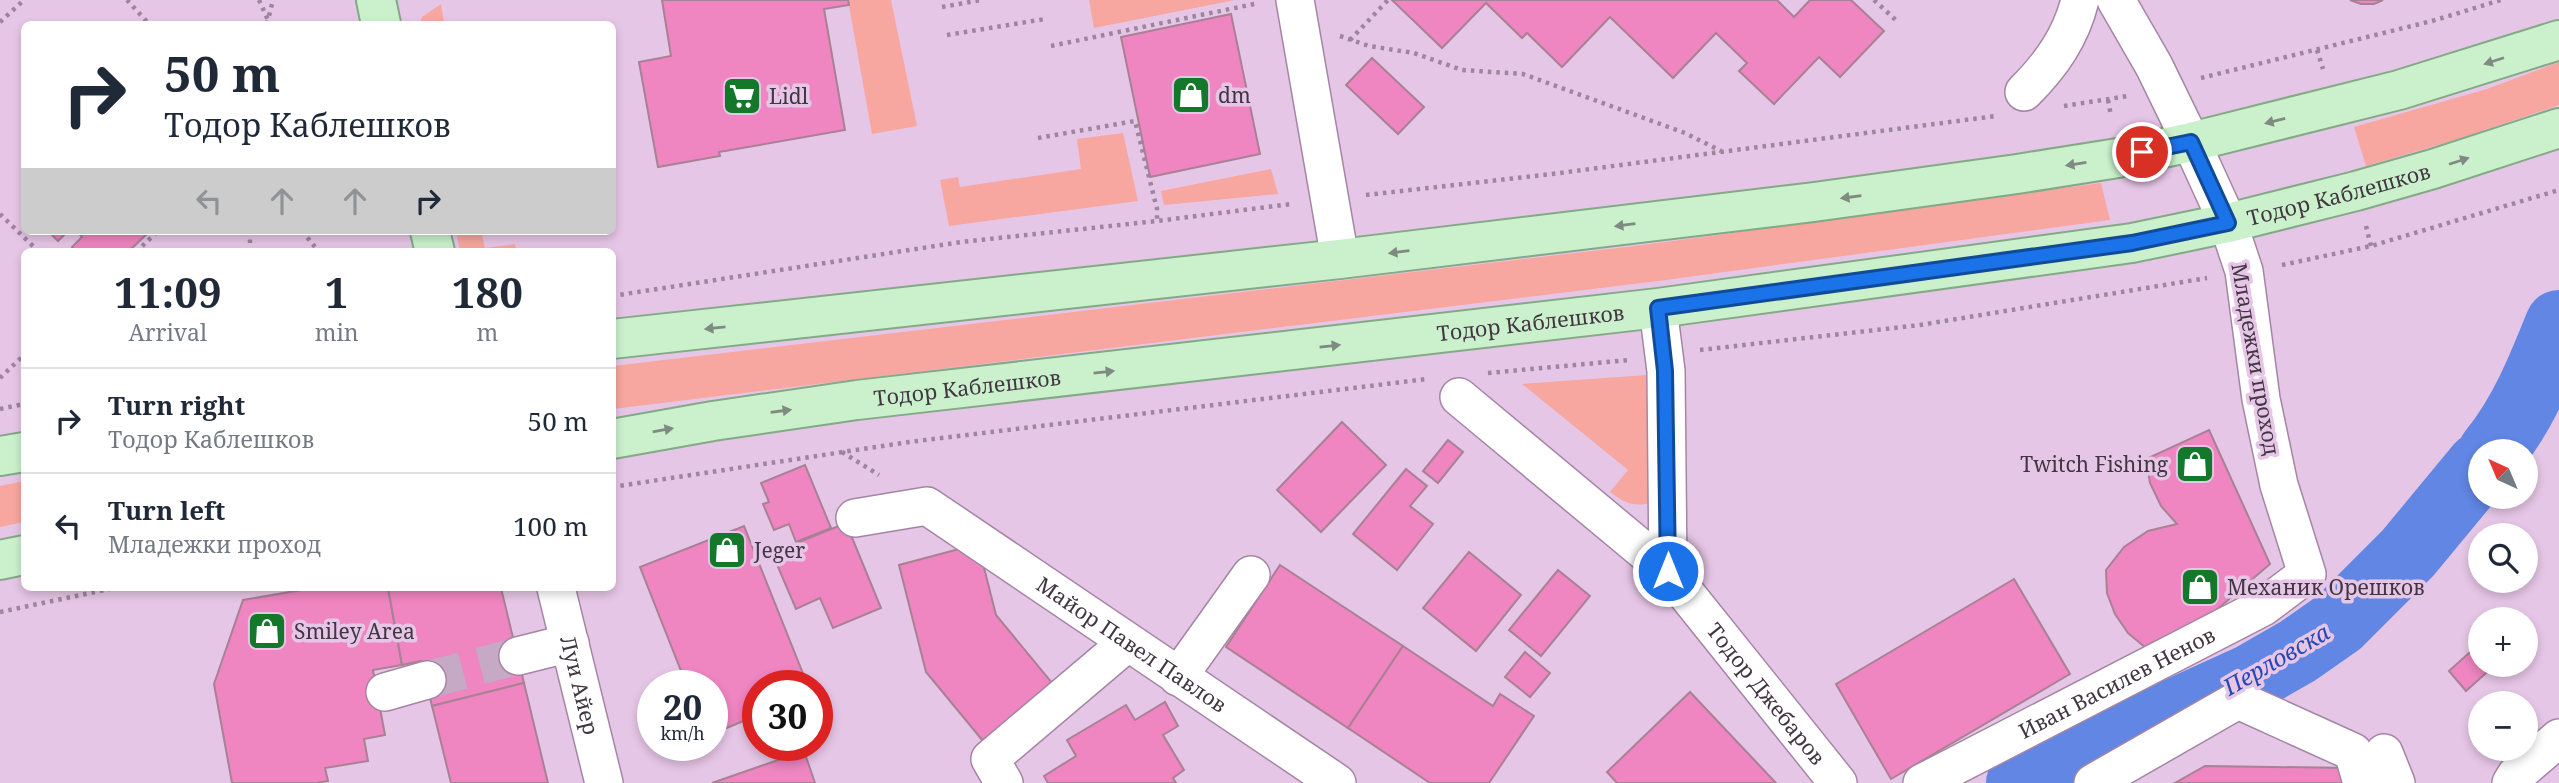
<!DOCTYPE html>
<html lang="en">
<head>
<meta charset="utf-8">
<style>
	body { margin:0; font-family:"Noto Serif",serif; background:#f2f2f3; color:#1f2937; height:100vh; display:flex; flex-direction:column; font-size:26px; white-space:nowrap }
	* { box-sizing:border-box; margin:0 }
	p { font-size:23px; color:#747a83 }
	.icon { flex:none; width:38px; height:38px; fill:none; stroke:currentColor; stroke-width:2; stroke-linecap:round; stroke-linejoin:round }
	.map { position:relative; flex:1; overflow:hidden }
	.sheet { position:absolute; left:21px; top:248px; width:595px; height:343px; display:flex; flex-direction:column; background:#fff; border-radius:10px; box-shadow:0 4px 10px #0003 }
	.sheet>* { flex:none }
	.top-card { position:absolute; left:21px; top:21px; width:595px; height:214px; border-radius:10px; box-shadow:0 4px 10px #0003; background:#fff; color:#1f2937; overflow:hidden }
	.needle { width:46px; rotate:316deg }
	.controls { position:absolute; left:2468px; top:439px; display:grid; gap:14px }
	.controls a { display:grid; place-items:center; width:70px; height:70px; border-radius:50%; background:#fff; box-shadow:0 4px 10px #0003; font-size:35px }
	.speed { position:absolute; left:637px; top:670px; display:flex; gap:14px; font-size:35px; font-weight:700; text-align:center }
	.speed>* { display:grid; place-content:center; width:91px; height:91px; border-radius:50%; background:#fff; box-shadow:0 4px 10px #0003; line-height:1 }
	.speed small { font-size:18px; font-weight:400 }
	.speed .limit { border:10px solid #d22; background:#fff; color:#111 }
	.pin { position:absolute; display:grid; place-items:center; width:60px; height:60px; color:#fff; margin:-30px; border:4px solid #fff; border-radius:50%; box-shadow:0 2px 7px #0007 }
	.me { position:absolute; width:77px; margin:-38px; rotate:0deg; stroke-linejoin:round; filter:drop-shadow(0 0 5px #0008) }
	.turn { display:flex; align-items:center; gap:24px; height:147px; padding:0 28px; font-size:32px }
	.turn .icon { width:91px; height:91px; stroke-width:2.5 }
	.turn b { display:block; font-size:49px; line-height:60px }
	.lanes { display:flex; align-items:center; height:66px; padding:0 28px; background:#0003; justify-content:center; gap:35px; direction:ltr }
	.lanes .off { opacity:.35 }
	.eta { display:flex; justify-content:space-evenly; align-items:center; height:119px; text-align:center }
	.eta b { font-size:42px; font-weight:700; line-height:49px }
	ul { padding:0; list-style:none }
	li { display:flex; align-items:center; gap:21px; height:105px; padding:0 28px; border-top:2px solid #e0e1e3 }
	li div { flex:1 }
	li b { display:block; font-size:26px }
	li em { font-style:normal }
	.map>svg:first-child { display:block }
</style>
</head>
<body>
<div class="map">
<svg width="2559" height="783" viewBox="0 0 2559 783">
	<rect width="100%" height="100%" fill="#e6c6e6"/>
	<g fill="#f7a79f">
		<polygon points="848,0 891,0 917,126 872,134"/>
		<polygon points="1089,0 1235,0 1094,28"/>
		<polygon points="441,4 444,24 420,24 422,17"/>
		<polygon points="2559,62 2559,105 2455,140 2366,166 2354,127 2487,89"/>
		<polygon points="1123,133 1138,201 949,226 940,180 958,177 960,187 1081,169 1077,139"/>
		<polygon points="1271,169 1278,194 1164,205 1161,191"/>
		<polygon points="2101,183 2110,220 1666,280 613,409 613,366 1643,245"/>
		<polygon points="456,231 481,231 485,248 515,244 517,252 460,252"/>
		<path d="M1647,375L1663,482L1653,502C1635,508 1625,503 1610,492L1628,470L1522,384Z"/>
		<polygon points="24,481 24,522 0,527 0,486"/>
	</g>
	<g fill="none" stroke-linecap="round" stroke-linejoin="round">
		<g stroke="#6186e3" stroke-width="68">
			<path d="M2492,452C2523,414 2541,369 2559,324"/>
			<polyline points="2020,783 2251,678 2298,651 2338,623 2408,553 2480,466"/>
		</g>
	</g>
	<g fill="#ef85c1" stroke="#a88195" stroke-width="2">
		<polygon points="662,0 848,0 849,5 824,9 845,130 719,152 720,156 658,167 639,62 671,56"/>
		<polygon points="1392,0 1777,0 1794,17 1810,0 1851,0 1884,31 1840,77 1819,57 1774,104 1739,71 1747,63 1716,33 1673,78 1610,17 1562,67 1527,33 1522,38 1486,3 1442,48"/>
		<polygon points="2350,0 2383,0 2374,4 2361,4"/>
		<polygon points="1231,14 1260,154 1150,177 1121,37"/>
		<polygon points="1372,58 1424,107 1398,134 1346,85"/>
		<polygon points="48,231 68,231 58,241"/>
		<polygon points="77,231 150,231 128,252 76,252 72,247 82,237"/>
		<polygon points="1342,422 1386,465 1321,532 1277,490"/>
		<polygon points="2209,430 2270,564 2213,613 2146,648 2128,633 2115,614 2107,593 2106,570 2124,547 2148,531 2177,524 2161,506 2150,483 2146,459"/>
		<polygon points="1448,440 1463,452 1438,483 1423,471"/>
		<polygon points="805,465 831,528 796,542 789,524 774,530 763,504 769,502 761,483"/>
		<polygon points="1406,469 1427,486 1410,506 1433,524 1397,570 1353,534"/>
		<polygon points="846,523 881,608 833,628 820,598 796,609 772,553"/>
		<polygon points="744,526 808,686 758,686 758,715 712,734 712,686 687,686 640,567"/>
		<polygon points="978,544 996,615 1053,684 983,741 926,672 899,565"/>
		<polygon points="1469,552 1521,595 1476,651 1423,608"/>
		<polygon points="1280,565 1403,646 1348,728 1226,647"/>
		<polygon points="1558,570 1590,596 1541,656 1509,630"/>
		<polygon points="2014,579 2070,674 1891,779 1836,684"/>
		<polygon points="313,588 388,588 402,665 373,670 385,735 364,739 368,761 325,768 328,781 316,783 232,783 214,684 243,600"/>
		<polygon points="388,588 501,588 524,683 432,706 421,661 402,665"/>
		<polygon points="2480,643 2480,665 2495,665 2466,691 2449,671"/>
		<polygon points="1403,646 1493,706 1500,694 1534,716 1489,783 1430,783 1348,728"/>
		<polygon points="1525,652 1550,673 1530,697 1505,677"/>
		<polygon points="524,683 548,783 451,783 432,706"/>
		<polygon points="1690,692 1776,783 1617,783 1607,772"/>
		<polygon points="1165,702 1178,726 1163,735 1184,770 1173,778 1176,783 1048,783 1044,776 1076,756 1067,740 1126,705 1135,720"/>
		<polygon points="804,751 815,783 712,783"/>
		<polygon points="2205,766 2350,768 2354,783 2175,783"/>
	</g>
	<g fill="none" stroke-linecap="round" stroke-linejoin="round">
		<polyline stroke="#c5a9c5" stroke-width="37" stroke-dasharray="37 18" stroke-linecap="butt" points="427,680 518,656"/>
		<g stroke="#a486a4" stroke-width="40">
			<g id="minor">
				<polyline points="1295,0 1340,259"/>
				<path d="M2024,92C2051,65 2071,37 2080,0"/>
				<polyline points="1658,308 1666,371 1668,571"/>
				<path id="s1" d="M1459,397L1668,571L1838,783"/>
				<path id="s2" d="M855,518L927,506L1337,783"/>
				<path id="s3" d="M556,588L604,783"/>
				<polyline points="518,656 570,643"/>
				<polyline points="1178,677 1251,575"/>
				<polyline points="385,692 427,680"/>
				<polyline points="2384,753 2396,783"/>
				<polyline points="1004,783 990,759 1127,643"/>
				<path id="s4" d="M1922,783L2263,607L2307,574L2279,485L2261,399L2244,271L2228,223L2191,142L2154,66L2116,0"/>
				<polyline points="2093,783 2238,700 2353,752 2362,783"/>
				<polyline points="2511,783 2516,775 2559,738"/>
			</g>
		</g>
		<g stroke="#83a986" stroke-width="42">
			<g id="major">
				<polyline points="376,0 381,24"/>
				<polyline points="430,231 435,252"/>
				<polyline points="612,339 1340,259 1814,202 2017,174 2118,158 2191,142 2399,90 2559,40"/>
				<path id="s5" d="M612,439L713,421L857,400L1658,308L2132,243L2228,223L2356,191L2433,169L2559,128"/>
				<polyline points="0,456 24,452"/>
				<polyline points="0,560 24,555"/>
			</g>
		</g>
		<g stroke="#9c859d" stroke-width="4.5" stroke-dasharray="3.5 5" stroke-linecap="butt">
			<polyline points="127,0 149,24"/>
			<polyline points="259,0 268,20"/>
			<polyline points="1874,0 1899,23"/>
			<polyline points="942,7 981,0"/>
			<polyline points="0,22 24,0"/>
			<polyline points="267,24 273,0"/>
			<polyline points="947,35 1045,19"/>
			<polyline points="1340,36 1369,46 1414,53 1462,70 1523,74 1685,133 1721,151"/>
			<polyline points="1350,40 1388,0"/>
			<polyline points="1051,46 1259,3"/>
			<polyline points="2317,50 2323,69"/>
			<polyline points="2201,78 2432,21 2501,0"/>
			<polyline points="2108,100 2111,116"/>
			<polyline points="2064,106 2128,96"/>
			<polyline points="1038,138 1135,121 1157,209 1157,221"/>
			<polyline points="1366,195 1552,174 1996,116"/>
			<polyline points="0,214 39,252"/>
			<polyline points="2366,226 2371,246"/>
			<polyline points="250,231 250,252"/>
			<polyline points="302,231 319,252"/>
			<polyline points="136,252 158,231"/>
			<polyline points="2282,265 2371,246 2559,190"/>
			<polyline points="612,296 961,242 1157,221 1291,204"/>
			<polyline points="1700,350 1920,325 2207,278"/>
			<polyline points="1488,373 1629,360"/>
			<polyline points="0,378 24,355"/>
			<polyline points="0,409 24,404"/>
			<polyline points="842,452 879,475"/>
			<polyline points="612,487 909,442 1427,379"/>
			<polyline points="0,612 114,588"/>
		</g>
		<use href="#minor" stroke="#fff" stroke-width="37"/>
		<use href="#major" stroke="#caf1cc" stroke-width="38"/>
	</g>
	<defs><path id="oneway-solid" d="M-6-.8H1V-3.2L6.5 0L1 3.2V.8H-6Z" transform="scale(1.75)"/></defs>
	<g fill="#7f8a81">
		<use href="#oneway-solid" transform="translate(2494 61) rotate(162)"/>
		<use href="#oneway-solid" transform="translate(2275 121) rotate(166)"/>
		<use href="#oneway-solid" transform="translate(2459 161) rotate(-18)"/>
		<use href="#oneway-solid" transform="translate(2076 164) rotate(171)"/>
		<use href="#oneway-solid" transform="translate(1851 197) rotate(172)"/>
		<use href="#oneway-solid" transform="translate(1625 225) rotate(173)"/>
		<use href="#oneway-solid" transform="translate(1399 252) rotate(173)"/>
		<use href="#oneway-solid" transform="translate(715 328) rotate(174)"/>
		<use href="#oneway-solid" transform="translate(1330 346) rotate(-6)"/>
		<use href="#oneway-solid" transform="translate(1104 372) rotate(-6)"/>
		<use href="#oneway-solid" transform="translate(781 411) rotate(-8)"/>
		<use href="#oneway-solid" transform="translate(663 430) rotate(-10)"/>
	</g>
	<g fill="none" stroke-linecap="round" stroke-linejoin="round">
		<g stroke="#114b97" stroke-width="18">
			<polyline id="route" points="1668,571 1665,371 1658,308 2132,243 2228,223 2191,142 2142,152"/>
		</g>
		<use href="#route" stroke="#1a73e8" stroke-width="12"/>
	</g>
	<defs>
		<g id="shop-square" transform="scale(2.0125)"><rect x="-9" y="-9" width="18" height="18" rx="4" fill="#137829" stroke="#e6c6e6"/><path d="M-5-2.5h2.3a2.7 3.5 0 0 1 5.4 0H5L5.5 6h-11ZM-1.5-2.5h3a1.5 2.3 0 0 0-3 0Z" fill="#fff"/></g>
		<g id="supermarket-square" transform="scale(2.0125)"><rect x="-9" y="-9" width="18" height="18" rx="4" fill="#137829" stroke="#e6c6e6"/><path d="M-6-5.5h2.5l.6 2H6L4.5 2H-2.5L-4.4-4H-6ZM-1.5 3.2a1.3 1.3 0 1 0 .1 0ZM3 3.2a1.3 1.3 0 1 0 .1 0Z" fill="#fff"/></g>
	</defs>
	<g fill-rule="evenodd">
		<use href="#shop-square" x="1191" y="95"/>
		<use href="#supermarket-square" x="742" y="96"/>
		<use href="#shop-square" x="2195" y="464"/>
		<use href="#shop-square" x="727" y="550"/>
		<use href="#shop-square" x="2200" y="587"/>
		<use href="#shop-square" x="267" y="631"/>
	</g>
	<g text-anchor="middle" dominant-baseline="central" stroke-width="7" stroke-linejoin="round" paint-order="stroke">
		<g font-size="21" fill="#423643" stroke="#e6c6e6" text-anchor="start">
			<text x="1218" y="95">dm</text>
			<text x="769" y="96">Lidl</text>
			<text x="2168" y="464" text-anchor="end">Twitch Fishing</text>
			<text x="754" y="550">Jeger</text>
			<text x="2227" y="587">Механик Орешков</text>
			<text x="294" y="631">Smiley Area</text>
		</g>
		<g font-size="21" fill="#423643" stroke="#e6c6e6">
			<text stroke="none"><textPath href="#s5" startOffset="1745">Тодор Каблешков</textPath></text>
			<text stroke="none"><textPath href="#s5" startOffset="926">Тодор Каблешков</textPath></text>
			<text transform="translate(2256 359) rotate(80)">Младежки проход</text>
			<text stroke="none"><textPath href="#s5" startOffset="359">Тодор Каблешков</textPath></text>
			<text stroke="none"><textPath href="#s2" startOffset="320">Майор Павел Павлов</textPath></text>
			<text stroke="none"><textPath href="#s4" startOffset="219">Иван Василев Ненов</textPath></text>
			<text stroke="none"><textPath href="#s3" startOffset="100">Луи Айер</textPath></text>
			<text stroke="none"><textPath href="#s1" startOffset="429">Тодор Джебаров</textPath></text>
		</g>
		<g font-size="23" font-style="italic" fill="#2648b4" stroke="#e6c6e6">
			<text transform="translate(2276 659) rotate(-30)">Перловска</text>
		</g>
	</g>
</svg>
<div class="controls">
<a><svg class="needle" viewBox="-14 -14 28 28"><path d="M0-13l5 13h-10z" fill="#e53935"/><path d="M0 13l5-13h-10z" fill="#747a83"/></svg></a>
<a><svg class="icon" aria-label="search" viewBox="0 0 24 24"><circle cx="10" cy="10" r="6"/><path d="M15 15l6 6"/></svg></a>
<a>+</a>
<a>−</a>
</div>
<div class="speed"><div>20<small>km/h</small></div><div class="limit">30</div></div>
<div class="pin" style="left:2142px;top:152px;background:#d93025"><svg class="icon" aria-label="arrive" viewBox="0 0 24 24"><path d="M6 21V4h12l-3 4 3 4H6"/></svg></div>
<svg class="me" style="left:1668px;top:571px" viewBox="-20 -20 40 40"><circle r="17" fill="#1a73e8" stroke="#fff" stroke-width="3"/><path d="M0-11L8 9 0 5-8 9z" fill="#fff"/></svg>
<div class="top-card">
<div class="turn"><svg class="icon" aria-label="right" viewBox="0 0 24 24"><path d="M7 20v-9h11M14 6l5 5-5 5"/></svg><div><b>50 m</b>Тодор Каблешков</div></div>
<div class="lanes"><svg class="icon off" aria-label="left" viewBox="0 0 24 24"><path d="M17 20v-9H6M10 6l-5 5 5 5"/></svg><svg class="icon off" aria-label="ahead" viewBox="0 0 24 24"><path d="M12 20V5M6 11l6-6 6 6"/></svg><svg class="icon off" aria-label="ahead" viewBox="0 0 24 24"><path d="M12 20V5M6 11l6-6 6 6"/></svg><svg class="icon" aria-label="right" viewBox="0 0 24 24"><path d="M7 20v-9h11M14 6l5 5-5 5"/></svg></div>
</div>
<section class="sheet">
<div class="eta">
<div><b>11:09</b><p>Arrival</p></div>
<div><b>1</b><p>min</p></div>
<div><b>180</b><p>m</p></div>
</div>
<ul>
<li><svg class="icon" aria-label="right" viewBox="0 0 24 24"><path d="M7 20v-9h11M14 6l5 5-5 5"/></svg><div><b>Turn right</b><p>Тодор Каблешков</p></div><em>50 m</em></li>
<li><svg class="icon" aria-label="left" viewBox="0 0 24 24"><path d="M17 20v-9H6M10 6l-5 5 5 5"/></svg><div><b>Turn left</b><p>Младежки проход</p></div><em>100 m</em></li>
</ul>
</section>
</div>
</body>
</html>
